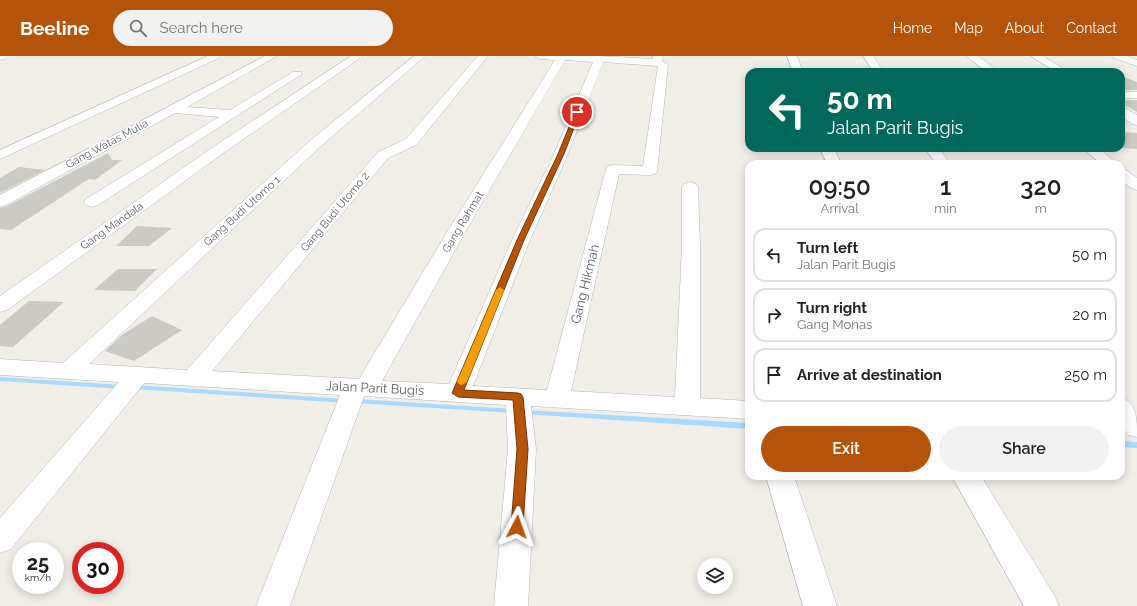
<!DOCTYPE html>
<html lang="en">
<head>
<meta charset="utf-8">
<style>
	body { margin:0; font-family:Raleway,sans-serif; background:#f2f2f2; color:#222; height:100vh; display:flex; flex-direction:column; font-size:15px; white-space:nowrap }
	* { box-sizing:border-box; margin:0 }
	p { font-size:13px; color:#767676 }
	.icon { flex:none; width:22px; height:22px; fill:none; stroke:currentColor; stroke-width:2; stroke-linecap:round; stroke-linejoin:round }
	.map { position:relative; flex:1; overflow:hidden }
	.details { position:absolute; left:745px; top:104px; width:380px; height:320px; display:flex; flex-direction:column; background:#fff; border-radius:12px; box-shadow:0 2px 10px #0003 }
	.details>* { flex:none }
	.guide { position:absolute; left:745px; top:12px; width:380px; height:84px; border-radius:12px; box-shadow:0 2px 10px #0003; background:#00695c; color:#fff; overflow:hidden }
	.fabs { position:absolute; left:697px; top:502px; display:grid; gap:8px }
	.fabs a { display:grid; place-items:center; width:36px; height:36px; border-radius:50%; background:#fff; box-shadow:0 2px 10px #0003; font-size:20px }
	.speed { position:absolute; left:12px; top:486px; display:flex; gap:8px; font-size:20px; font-weight:700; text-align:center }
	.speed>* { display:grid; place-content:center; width:52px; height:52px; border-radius:50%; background:#fff; box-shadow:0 2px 10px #0003; line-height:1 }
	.speed small { font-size:10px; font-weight:400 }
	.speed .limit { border:6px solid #d22; background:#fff; color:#111 }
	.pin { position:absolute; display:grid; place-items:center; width:34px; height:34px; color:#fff; margin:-17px; border:2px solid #fff; border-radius:50%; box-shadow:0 1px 4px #0007 }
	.me { position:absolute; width:44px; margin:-22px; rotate:4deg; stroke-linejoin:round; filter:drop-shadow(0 0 3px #0008) }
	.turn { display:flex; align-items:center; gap:14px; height:84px; padding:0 16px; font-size:18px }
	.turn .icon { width:52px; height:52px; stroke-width:2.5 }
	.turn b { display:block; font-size:28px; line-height:34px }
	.eta { display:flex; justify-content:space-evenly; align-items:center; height:68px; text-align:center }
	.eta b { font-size:24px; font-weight:600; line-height:28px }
	.primary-button { display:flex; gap:8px; margin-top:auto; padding:8px 16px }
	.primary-button a { flex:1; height:46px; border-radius:24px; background:#b45309; color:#fff; font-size:16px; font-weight:600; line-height:46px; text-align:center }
	.primary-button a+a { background:#f2f2f2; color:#222 }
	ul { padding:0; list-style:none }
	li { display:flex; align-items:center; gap:12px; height:54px; margin:0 8px 6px; padding:0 8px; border:2px solid #e0e0e0; border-radius:12px }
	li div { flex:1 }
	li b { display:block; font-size:15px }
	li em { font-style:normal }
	header { display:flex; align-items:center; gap:24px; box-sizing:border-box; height:56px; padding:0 20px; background:#b45309; color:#fff }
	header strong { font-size:19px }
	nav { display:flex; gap:22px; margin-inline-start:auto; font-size:14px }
	.search { width:280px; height:36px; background:#f2f2f2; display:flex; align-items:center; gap:10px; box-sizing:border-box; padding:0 14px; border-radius:22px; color:#767676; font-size:15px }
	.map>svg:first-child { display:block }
</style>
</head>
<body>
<header>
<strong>Beeline</strong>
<div class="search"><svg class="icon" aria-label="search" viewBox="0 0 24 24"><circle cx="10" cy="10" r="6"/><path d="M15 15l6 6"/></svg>Search here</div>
<nav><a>Home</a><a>Map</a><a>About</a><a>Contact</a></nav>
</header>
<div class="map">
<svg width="1137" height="550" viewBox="0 0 1137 550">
	<rect width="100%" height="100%" fill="#f1efe8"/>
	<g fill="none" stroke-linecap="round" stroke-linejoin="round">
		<g fill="#aadaff" fill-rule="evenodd">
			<polygon points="0,321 122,329 124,329 125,331 124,333 122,333 0,325"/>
			<polygon points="131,329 133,329 346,343 348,343 349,345 348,347 346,347 133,333 131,333 130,331"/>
			<polygon points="353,343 355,343 513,353 515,353 516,355 515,357 513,357 355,347 353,347 352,345"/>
			<polygon points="523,354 525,354 749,367 749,373 525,358 523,358 522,356"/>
			<polygon points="1121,385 1137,386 1137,392 1121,391"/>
		</g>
	</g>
	<g fill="#cccac5">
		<polygon points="1121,20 1137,26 1137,34 1121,34"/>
		<polygon points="1121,44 1137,44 1137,56 1121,47"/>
		<polygon points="1121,76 1137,77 1137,93 1121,92"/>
		<polygon points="108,97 112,104 122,104 95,124 89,123 11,174 0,173 0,152 7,150"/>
		<polygon points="19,111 45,114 0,137 0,122"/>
		<polygon points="137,170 172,172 149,190 116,190"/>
		<polygon points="118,213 157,213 135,235 94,234"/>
		<polygon points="29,245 64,246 13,291 0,290 0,269"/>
		<polygon points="152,260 182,274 134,305 105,295 122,279"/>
	</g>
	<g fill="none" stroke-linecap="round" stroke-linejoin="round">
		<g stroke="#b5b8bc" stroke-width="1">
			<g id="minor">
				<polygon points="0,0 9,0 7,2 0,4"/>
				<polygon points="208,0 221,0 219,2 0,103 0,94"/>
				<polygon points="265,0 277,0 187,51 230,54 293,16 301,16 302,18 98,149 92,151 86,149 84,146 86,143 219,61 175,57 6,149 0,151 0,139"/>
				<polygon points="351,0 363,0 229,93 7,254 0,256 0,240 219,87"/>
				<path d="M414,0H425L321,90L89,308L187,314L378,96L406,83L478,0H488L416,89L388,102L212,315L359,323L449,173L555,4L540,3L535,0H597L653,3V0H663L662,5L668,9L657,115L655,118L650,119L619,118L571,335L675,341L682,191V131L684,128L690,126L696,128L698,131L700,191V342L749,345V363L531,350L536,393L528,550H494L508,393L506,349L364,340L290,550H256L340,339L144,327L11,493L0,497V462L119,326L0,319V303L63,307L311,84ZM565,4L593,6L554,98L512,184L449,328L382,325L467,173ZM603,6L658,10L643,110L613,109L608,110L606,113L547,334L473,330L530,184L568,98Z"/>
				<polygon points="787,0 797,0 803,16 793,16"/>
				<polygon points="863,0 873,0 884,16 874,16"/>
				<polygon points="966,0 978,0 999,16 987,16"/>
				<polygon points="1031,0 1043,0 1069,16 1056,16"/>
				<polygon points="1112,0 1127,0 1137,4 1137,10 1114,2"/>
				<rect x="1121" y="36" width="16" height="6"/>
				<polygon points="1121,50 1137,59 1137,69 1132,68 1121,60"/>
				<polygon points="820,92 834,92 841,108 827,108"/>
				<polygon points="925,92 939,92 950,108 936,108"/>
				<polygon points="1083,92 1099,92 1117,108 1101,108"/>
				<polygon points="1121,112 1126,114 1137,122 1137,134 1131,132 1121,124"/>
				<path d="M1121,341C1137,347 1137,363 1137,381L1128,379L1121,369Z"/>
				<polygon points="766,420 794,420 837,550 803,550"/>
				<polygon points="952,420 981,420 1054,539 1059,550 1024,550"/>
			</g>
		</g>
		<use href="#minor" fill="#fff" fill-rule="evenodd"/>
	</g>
	<polygon fill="#b45309" stroke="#753606" points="577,55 580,56 564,98 524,184 464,334 518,337 521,338 523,341 528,393 523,471 521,475 517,477 512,475 511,471 517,393 513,344 458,341 452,337 517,184 558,98 575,56"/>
	<polygon fill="#f59e0b" points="500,231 504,234 467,326 462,329 459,328 457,326 496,234"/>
	<g text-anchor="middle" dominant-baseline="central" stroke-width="3" stroke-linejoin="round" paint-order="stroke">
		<g font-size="11" fill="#5f6368" stroke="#fff">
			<text transform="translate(107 88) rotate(-28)">Gang Watas Mulia</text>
			<text transform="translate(242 155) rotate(-42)">Gang Budi Utomo 1</text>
			<text transform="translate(335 156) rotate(-50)">Gang Budi Utomo 2</text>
			<text transform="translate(463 166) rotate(-59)">Gang Rahmat</text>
			<text transform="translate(112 170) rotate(-35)">Gang Mandala</text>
		</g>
		<g font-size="13" fill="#5f6368" stroke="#fff">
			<text transform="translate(585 228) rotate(-76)">Gang Hikmah</text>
			<text transform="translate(375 332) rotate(3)">Jalan Parit Bugis</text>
		</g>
	</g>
</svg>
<div class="fabs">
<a><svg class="icon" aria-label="layers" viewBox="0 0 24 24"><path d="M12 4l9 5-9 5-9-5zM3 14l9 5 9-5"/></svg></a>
</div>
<div class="speed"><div>25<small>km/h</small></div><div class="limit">30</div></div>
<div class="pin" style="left:577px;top:56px;background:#d93025"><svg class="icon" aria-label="arrive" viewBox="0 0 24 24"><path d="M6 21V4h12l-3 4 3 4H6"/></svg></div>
<svg class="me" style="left:517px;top:471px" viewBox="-20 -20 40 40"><path d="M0-17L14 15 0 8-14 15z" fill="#b45309" stroke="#fff" stroke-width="4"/></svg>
<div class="guide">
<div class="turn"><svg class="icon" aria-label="left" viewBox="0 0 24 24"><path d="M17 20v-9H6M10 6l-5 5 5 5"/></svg><div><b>50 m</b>Jalan Parit Bugis</div></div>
</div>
<section class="details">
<div class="eta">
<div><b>09:50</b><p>Arrival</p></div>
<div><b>1</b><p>min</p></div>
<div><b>320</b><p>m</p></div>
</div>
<ul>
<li><svg class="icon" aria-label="left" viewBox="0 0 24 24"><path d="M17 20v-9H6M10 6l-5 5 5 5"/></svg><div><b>Turn left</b><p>Jalan Parit Bugis</p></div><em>50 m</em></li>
<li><svg class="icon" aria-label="right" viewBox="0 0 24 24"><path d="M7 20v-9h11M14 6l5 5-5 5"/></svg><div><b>Turn right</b><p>Gang Monas</p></div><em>20 m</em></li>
<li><svg class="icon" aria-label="arrive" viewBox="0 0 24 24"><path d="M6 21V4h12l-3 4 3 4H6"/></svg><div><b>Arrive at destination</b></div><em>250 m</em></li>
</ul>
<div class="primary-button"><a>Exit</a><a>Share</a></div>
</section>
</div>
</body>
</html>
